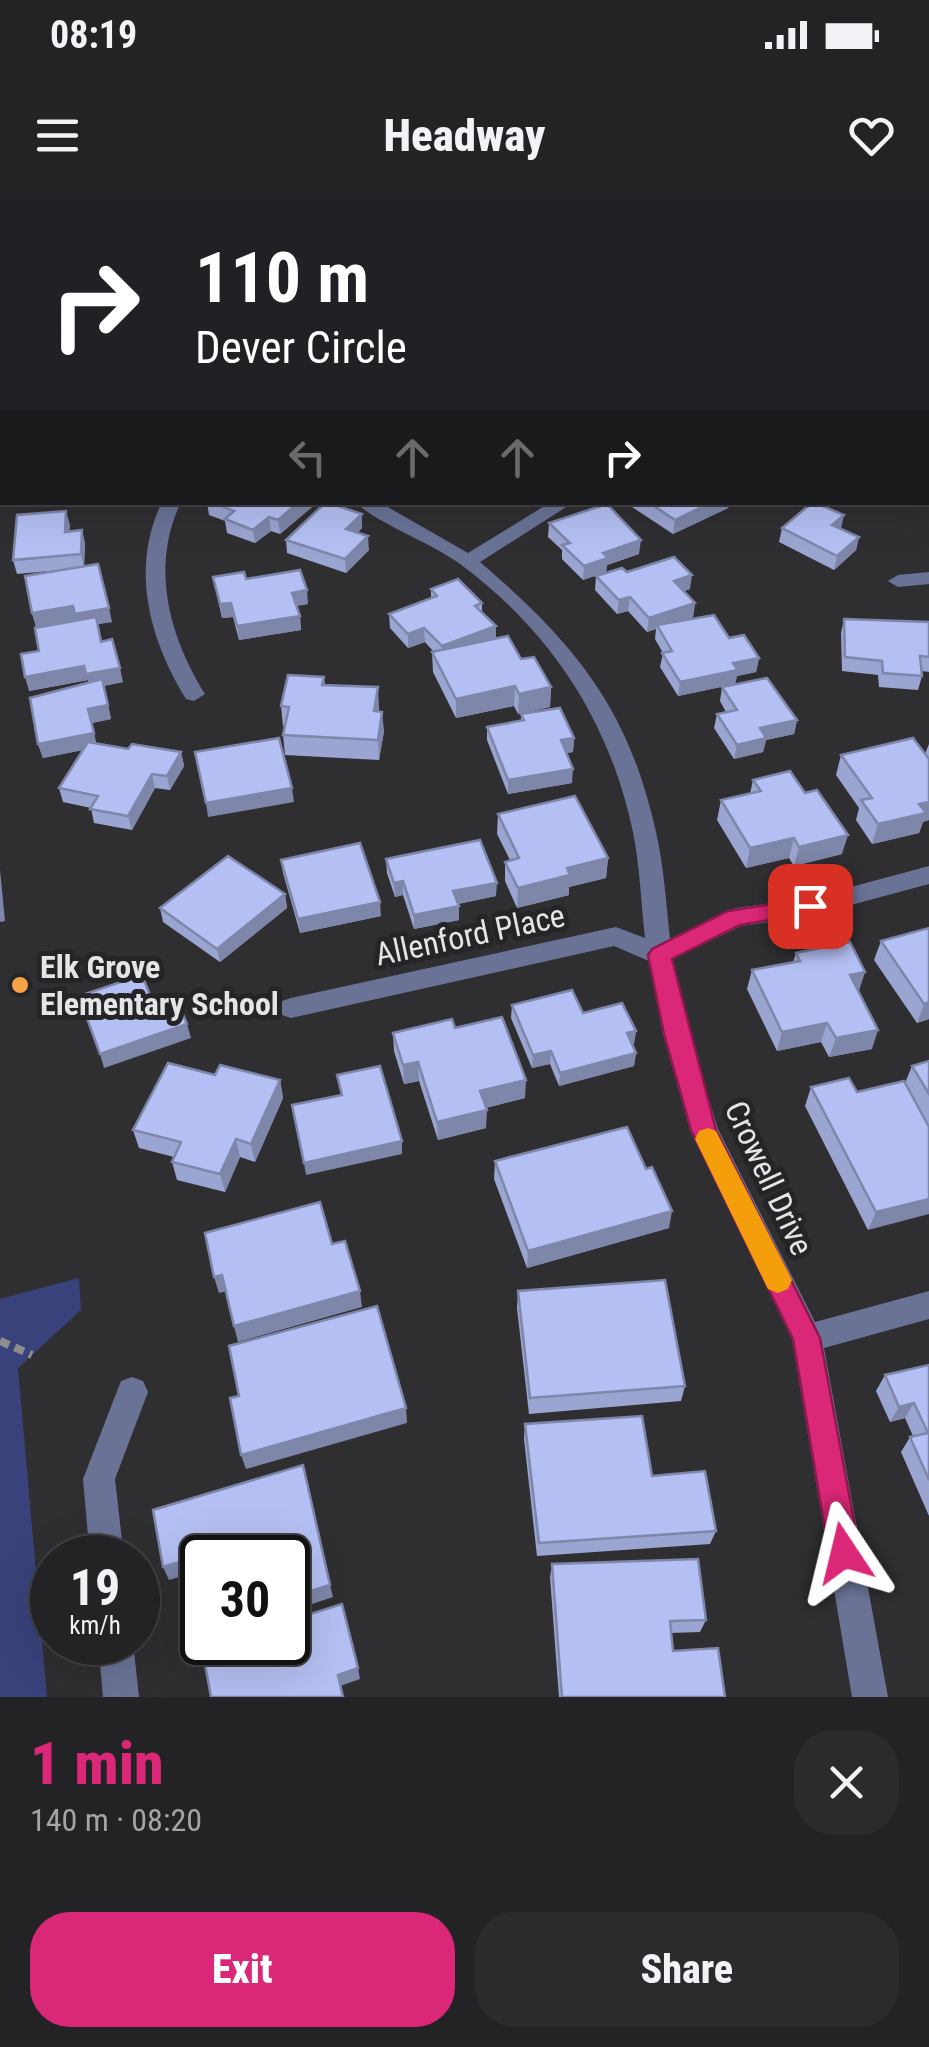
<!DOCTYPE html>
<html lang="en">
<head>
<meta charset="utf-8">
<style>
	body { margin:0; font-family:"Roboto Condensed",sans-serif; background:#2b2b2e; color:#f1f3f6; height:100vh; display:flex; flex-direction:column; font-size:38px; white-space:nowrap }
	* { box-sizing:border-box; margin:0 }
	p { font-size:32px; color:#a3a4a7 }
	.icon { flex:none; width:55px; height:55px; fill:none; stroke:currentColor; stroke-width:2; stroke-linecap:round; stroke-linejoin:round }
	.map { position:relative; height:1497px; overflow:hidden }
	.drawer { display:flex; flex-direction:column; background:#232326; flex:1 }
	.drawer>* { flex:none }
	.banner { position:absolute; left:0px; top:0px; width:930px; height:305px; box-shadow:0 10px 40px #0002,0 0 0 2px #404043; background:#202124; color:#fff; overflow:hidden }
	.speed { position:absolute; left:30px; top:1335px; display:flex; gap:20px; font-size:50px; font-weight:700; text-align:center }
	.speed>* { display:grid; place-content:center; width:130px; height:130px; border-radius:50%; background:#232326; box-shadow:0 10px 40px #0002,0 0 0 2px #404043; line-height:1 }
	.speed small { font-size:25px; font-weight:400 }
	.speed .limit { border:5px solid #111; border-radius:15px; background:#fff; color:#111 }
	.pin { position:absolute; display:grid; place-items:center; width:85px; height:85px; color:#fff; margin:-42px; border-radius:20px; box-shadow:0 5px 15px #0006 }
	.me { position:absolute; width:110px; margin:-55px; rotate:350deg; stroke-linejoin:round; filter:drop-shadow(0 0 8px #0008) }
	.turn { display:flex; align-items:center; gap:35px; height:210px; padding:0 30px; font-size:45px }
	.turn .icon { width:130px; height:130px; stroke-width:2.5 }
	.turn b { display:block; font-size:70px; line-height:85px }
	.lanes { display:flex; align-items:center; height:95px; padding:0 30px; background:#0003; justify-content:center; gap:50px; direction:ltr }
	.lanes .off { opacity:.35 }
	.round { display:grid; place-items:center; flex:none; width:105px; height:105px; border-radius:40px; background:#2b2b2e }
	.headline { display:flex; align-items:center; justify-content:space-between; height:170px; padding:0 30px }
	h1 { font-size:60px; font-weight:800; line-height:75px; color:#db2777 }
	.primary-button { display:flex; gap:20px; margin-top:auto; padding:20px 30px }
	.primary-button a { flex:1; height:115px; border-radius:40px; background:#db2777; color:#fff; font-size:40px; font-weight:800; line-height:115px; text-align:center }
	.primary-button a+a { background:#2b2b2e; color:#f1f3f6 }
	.status { display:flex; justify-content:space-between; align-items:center; height:70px; padding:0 50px; background:#232326; direction:ltr }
	.status svg { height:28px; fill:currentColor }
	header { display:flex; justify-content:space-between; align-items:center; height:130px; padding:0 30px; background:#232326; font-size:45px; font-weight:800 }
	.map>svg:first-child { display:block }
</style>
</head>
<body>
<div class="status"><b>08:19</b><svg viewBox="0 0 49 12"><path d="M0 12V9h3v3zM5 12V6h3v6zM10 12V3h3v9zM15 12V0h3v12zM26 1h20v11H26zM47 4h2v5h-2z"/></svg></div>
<header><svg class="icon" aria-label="menu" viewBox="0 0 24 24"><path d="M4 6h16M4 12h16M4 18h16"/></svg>Headway<svg class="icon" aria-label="heart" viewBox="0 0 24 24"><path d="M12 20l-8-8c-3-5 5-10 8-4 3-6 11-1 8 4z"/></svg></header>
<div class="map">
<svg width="929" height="1497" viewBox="0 0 929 1497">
	<rect width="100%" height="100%" fill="#2f2f32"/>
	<polygon fill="#39427a" points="79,1078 81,1110 18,1168 47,1497 0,1497 0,1099"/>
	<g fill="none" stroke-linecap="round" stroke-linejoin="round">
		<g fill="#110d55" fill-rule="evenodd">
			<polygon points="680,0 731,0 732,2 682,2"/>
			<rect x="928" y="28" width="1" height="25"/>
			<rect x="0" y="49" width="2" height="24"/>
		</g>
		<polyline stroke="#8c8d8f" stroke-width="4" stroke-dasharray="5 4" stroke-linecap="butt" points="855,0 861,2"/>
		<polyline stroke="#8c8d8f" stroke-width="8" stroke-dasharray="10 6" stroke-linecap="butt" points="0,1141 32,1155"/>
		<g fill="#6a7396" fill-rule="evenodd">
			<rect x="928" y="207" width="1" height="11"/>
			<rect x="0" y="230" width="2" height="10"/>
			<path d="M162,302H181C150,367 169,436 205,494L194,501L186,499C149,439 130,368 162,302Z"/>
			<path d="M355,302H379L468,353L551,302H574L480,362C575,444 628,507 656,632C664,667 666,704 670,739L736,708L810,698L929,666V684L810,716L741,726L673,759L689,834L718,929L815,1122L929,1091V1119L824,1148L888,1497H852L792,1139L690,930L663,834L649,761L614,746L291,818L282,815L278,808L282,801L291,798L616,727L645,738C641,703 640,667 633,632C610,522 551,431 460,364C430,342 378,324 355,302Z"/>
			<polygon points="929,372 929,384 898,387 888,381 898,375"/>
			<polygon points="132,1177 143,1181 148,1192 115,1279 124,1358 90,1358 83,1279 121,1181"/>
			<polygon points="98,1442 133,1442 139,1497 103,1497"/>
		</g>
	</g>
	<g fill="#9ba5d1">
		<polygon points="2,159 2,198 0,198 0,171"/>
		<rect x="0" y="253" width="2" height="41"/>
		<polygon points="207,302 311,302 312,307 280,334 271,331 255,343 227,333 225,321 209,315"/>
		<polygon points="629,302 729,302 728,308 673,334 629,305"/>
		<polygon points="362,314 362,328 357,333 369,350 346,373 287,353 286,340"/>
		<polygon points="549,323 639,354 607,365 606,372 583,380 562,359 562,350 548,337"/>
		<polygon points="70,325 69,331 82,330 85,344 84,366 112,422 97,424 102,442 123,482 104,486 111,519 92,523 96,543 128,549 181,552 184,566 170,590 155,588 132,630 94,623 91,608 63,602 59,588 83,550 43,558 38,544 88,482 88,480 29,491 39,451 77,420 36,427 32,413 61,370 17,374 13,360"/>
		<polygon points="782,328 841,329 859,337 856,350 834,370 779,342"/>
		<polygon points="627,372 690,389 684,391 695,403 693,417 680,421 729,438 759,458 756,472 737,476 735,484 678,496 660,467 663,453 655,439 656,429 647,432 628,411 617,414 595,390 596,376"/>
		<polygon points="213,377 246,379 308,404 296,406 300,416 301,430 239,440 233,417 222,418"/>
		<polygon points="431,389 482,403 482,412 496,426 496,439 521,459 551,487 550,507 518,514 514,506 456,518 433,472 432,452 434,452 425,442 408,448 390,428 389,414 431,398"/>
		<polygon points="844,419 929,422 929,472 922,471 922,476 918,490 879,487 878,475 842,471 841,433"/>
		<polygon points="324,477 325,485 379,507 379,511 384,531 379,560 285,555 283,535 285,526 283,526 281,506"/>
		<polygon points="722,487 797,520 794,534 766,540 763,552 734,559 714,528 717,514 726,512 720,501"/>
		<polygon points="521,514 574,538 573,552 566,553 572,583 508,594 487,540 487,527 521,521"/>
		<polygon points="929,544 929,620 923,622 919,633 872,644 856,620 859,608 836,575 841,555 925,554"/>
		<polygon points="753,580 842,654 794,666 789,658 746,668 717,620 721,600 750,594"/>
		<polygon points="498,614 608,658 606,678 569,687 569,695 517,708 505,681 505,662 510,660 497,634"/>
		<polygon points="386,659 496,696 458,704 459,720 414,729 403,695 395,697 387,673"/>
		<polygon points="281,660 381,716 300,733 283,673"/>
		<polygon points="285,694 287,708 220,762 163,722 160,708"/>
		<polygon points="929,728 929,819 917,823 874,760 881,741"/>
		<polygon points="796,753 859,791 872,849 829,857 821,842 777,851 747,789 752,770 793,762"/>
		<polygon points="512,805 583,813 636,831 634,844 632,845 636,853 634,866 559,886 550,864 532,868 511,818"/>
		<polygon points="455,828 525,898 486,908 486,928 438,940 419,881 404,884 394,851 393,833"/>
		<polygon points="929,861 929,926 868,1030 805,906 811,887 857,892 905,883 912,866"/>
		<polygon points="215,875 280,880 283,898 255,962 240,957 225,992 177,980 172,962 174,957 139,948 133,930"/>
		<polygon points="495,961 669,1028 527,1068 494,979"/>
		<polygon points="518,1091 685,1186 681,1201 529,1214 517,1108"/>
		<polygon points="929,1165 929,1316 901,1252 910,1237 913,1236 905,1218 890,1222 876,1191 885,1175"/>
		<polygon points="525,1224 652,1276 716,1331 710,1344 537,1356 524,1239"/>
		<polygon points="552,1364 706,1420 700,1432 671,1433 673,1451 725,1497 559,1497 550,1377"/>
	</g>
	<g fill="#7e86aa">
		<polygon points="299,302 311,302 312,307 280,334 278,320"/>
		<polygon points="712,302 729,302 728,308 673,334 675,320"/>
		<polygon points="66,311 70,325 68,346 65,332"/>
		<polygon points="362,314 362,328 347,343 346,329"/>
		<polygon points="844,315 841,329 832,325"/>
		<polygon points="269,317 271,331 255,343 253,330"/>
		<polygon points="82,330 85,344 84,368 81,354"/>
		<polygon points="368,336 369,350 346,373 345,359"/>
		<polygon points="859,337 856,350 834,370 837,356"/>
		<polygon points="641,340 639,354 607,365 606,372 583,380 584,366 603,353"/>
		<polygon points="692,375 690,389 672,395 674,381"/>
		<polygon points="307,390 308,404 293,406 292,393"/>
		<polygon points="630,397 628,411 617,414 619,400"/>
		<polygon points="231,403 233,417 222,418 220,404"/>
		<polygon points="695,403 693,417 658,428 657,425 656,429 647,432 649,418"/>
		<polygon points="73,406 109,408 112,422 79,427 77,420 36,427 32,413"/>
		<polygon points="300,416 301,430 239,440 237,426"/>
		<polygon points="496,426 496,440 443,460 442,446"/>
		<polygon points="424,428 425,442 408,448 408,434"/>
		<polygon points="759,458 756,472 737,476 735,484 678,496 680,482 733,463"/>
		<polygon points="84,466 120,468 123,482 90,488 88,480 29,491 25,477"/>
		<polygon points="515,486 514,506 456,518 456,499"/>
		<polygon points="378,487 379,507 376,531 374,511"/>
		<polygon points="551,487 550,507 518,514 519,494"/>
		<polygon points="108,505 111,519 92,523 97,547 43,558 38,544 88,509"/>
		<polygon points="382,512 384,531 379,560 378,540"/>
		<polygon points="797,520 794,534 766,540 763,552 734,559 737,545 760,528"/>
		<polygon points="574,538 573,552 560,554 561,540"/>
		<polygon points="181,552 184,566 170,590 167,576"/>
		<polygon points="573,569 572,583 508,594 508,580"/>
		<polygon points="152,574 155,588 132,630 128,616"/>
		<polygon points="292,588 294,602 208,617 206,603"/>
		<polygon points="929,602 929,620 923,622 919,633 872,644 878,624 919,604"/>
		<polygon points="848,635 842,654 794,666 799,647"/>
		<polygon points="794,638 789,658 746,668 750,648"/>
		<polygon points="608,658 606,678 569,687 569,695 517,708 518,688 567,668"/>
		<polygon points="0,670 5,721 0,722"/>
		<polygon points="403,681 403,695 395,697 394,683"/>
		<polygon points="497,683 496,696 453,705 453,691"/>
		<polygon points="285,694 287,708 220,762 217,749"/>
		<polygon points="380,702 381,716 300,733 298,719"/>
		<polygon points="459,706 459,720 414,729 414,715"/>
		<polygon points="865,772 859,791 843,794 850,775"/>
		<polygon points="929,802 929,819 917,823 924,804"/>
		<polygon points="827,823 821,842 777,851 782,832"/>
		<polygon points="187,824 191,838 104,868 100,854"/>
		<polygon points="878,830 872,849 829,857 836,838"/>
		<polygon points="636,831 634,844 625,847 627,833"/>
		<polygon points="551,851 550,864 532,868 533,855"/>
		<polygon points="636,853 634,866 559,886 560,873"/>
		<polygon points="418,862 419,881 404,884 403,865"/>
		<polygon points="280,880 283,898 255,962 251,944"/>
		<polygon points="526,880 525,898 480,909 480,891"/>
		<polygon points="487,910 486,928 438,940 437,922"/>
		<polygon points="236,939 240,957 225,992 220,974"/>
		<polygon points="402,941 402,954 306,975 304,963"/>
		<polygon points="929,999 929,1014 868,1030 876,1012"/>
		<polygon points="672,1011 669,1028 527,1068 528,1051"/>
		<polygon points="222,1075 227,1091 219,1093 214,1077"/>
		<polygon points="360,1091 362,1107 238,1142 234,1126"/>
		<polygon points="914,1203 905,1218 890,1222 899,1207"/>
		<polygon points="406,1208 407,1223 246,1269 241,1255"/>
		<polygon points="211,1352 213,1358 202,1358 202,1370 169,1380 163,1367"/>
		<polygon points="330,1385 333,1397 288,1412 288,1398"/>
		<polygon points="358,1468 360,1479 340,1486 338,1475"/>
	</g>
	<g fill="#b4c0f3" stroke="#7e86aa" stroke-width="2.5">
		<polygon points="2,159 2,184 0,185 0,171"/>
		<rect x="0" y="253" width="2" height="27"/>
		<polygon points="210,302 299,302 278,320 269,317 253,330 225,319 234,311"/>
		<polygon points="326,302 362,314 346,329 368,336 345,359 286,340"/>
		<polygon points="648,302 712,302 675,320"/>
		<polygon points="813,302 844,315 832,325 859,337 837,356 782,328"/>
		<polygon points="607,304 641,340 603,353 608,358 584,366 562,345 570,343 549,323"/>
		<polygon points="66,311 65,332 82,330 81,354 13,360 17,315"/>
		<polygon points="674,357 692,375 674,381 695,403 649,418 630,397 619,400 596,376 622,368 627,372"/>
		<polygon points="98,364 109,408 75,414 73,406 32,413 25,376"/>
		<polygon points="300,370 307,390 292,393 300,416 237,426 231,403 220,404 213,377 244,372 246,379"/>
		<polygon points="458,379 482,403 475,406 496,426 442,446 424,428 408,434 389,414 437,396 431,389"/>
		<polygon points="714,415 729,438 744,435 759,458 733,463 738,470 680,482 662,453 672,451 657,425"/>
		<polygon points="96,417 101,442 112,439 120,468 86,474 84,466 25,477 21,454 39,451 35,428"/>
		<polygon points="844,419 929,422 929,457 920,456 922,476 883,473 882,461 845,457"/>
		<polygon points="508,436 521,459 534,457 551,487 519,494 515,486 456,499 432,452"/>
		<polygon points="288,475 324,477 322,485 378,487 374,511 382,512 378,540 283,535 289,507 281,506"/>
		<polygon points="767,478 797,520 760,528 766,538 737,545 717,514 737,510 722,487"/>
		<polygon points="102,479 108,505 88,509 94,533 38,544 30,498"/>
		<polygon points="560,508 574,538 561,540 573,569 508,580 487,527 524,520 521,514"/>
		<polygon points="279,538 292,588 206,603 195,552"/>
		<polygon points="913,538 929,559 929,602 919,604 926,613 878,624 861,600 872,598 841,555"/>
		<polygon points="88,542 128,549 132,544 181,552 167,576 152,574 128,616 90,609 98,596 59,588"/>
		<polygon points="790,571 805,593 817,590 848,635 799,647 794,638 750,648 721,600 761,591 753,580"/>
		<polygon points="575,596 608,658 567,668 570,675 518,688 505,662 519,658 498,614"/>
		<polygon points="480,640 497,683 453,691 459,706 414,715 403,681 394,683 386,659"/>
		<polygon points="360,643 380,702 298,719 281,660"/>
		<polygon points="228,656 285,694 217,749 160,708"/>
		<polygon points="929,728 929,802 924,804 881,741"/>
		<polygon points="850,742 865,772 850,775 878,830 836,838 827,823 782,832 752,770 800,761 796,753"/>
		<polygon points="142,775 155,808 177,800 187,824 100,854 79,796"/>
		<polygon points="572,790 583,813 622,803 636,831 627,833 636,853 560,873 551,851 533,855 512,805"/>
		<polygon points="502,817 526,880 480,891 487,910 437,922 418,862 403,865 393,833 452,819 455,828"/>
		<polygon points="929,861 929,894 912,866"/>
		<polygon points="168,863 215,875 220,865 280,880 251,944 236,939 220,974 172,962 181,942 133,930"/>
		<polygon points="380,866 402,941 304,963 292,905 342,895 337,875"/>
		<polygon points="849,878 857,892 904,881 929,927 929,999 876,1012 811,887"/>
		<polygon points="627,927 646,969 652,967 672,1011 528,1051 495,961"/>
		<polygon points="320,1002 332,1044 345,1041 360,1091 234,1126 222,1075 214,1077 205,1033"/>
		<polygon points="665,1080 685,1186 530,1198 518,1091"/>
		<polygon points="377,1106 406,1208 241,1255 230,1198 239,1196 229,1146"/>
		<polygon points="929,1165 929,1280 910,1237 928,1233 914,1203 899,1207 885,1175"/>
		<polygon points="642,1216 652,1276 705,1271 716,1331 539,1343 525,1224"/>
		<polygon points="303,1265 330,1385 288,1398 288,1358 212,1358 211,1352 163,1367 153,1310"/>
		<polygon points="698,1359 706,1420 670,1421 673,1451 718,1448 725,1497 562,1497 552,1364"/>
		<polygon points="342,1404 358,1468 338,1475 343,1497 211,1497 202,1448 218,1442 288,1442 288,1421"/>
	</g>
	<polygon fill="#db2777" stroke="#8e194d" stroke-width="2.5" points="810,698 818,701 821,706 818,712 740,725 672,759 716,930 820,1138 860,1353 855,1364 844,1369 834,1364 829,1353 793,1139 691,930 664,834 648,755 652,749 728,711"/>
	<polygon fill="#f59e0b" points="708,928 716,931 788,1072 792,1080 788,1089 778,1093 768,1089 695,939 699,931"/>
	<circle fill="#f7a248" stroke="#252528" stroke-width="4" cx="20" cy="785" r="10"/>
	<g text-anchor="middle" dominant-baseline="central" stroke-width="10" stroke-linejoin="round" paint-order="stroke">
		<g font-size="32" fill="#e4e5e7" stroke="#252528">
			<text transform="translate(470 735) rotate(-12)">Allenford Place</text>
			<text transform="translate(769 978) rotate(65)">Crowell Drive</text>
		</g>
		<g font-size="32" font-weight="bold" fill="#e4e5e7" stroke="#252528" text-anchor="start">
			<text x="40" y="767">Elk Grove<tspan x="40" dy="37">Elementary School</tspan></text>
		</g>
	</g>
</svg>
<div class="speed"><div>19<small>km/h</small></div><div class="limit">30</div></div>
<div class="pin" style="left:810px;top:706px;background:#d93025"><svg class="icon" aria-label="arrive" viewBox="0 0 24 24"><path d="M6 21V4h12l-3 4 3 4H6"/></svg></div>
<svg class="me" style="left:844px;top:1353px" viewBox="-20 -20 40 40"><path d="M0-17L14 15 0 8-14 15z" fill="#db2777" stroke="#fff" stroke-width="4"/></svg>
<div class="banner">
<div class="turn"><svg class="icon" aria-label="right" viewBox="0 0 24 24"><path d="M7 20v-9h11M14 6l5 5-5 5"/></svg><div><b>110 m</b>Dever Circle</div></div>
<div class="lanes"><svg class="icon off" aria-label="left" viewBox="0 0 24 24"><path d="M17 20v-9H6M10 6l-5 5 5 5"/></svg><svg class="icon off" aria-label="ahead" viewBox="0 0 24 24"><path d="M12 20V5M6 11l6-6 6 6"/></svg><svg class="icon off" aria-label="ahead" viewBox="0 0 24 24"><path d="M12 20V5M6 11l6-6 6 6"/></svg><svg class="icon" aria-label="right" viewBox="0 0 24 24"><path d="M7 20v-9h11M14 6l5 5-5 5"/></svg></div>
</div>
</div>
<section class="drawer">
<div class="headline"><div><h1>1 min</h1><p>140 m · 08:20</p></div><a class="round"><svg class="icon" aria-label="close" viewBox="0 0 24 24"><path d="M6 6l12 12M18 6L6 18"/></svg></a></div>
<div class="primary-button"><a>Exit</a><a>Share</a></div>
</section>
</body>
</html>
